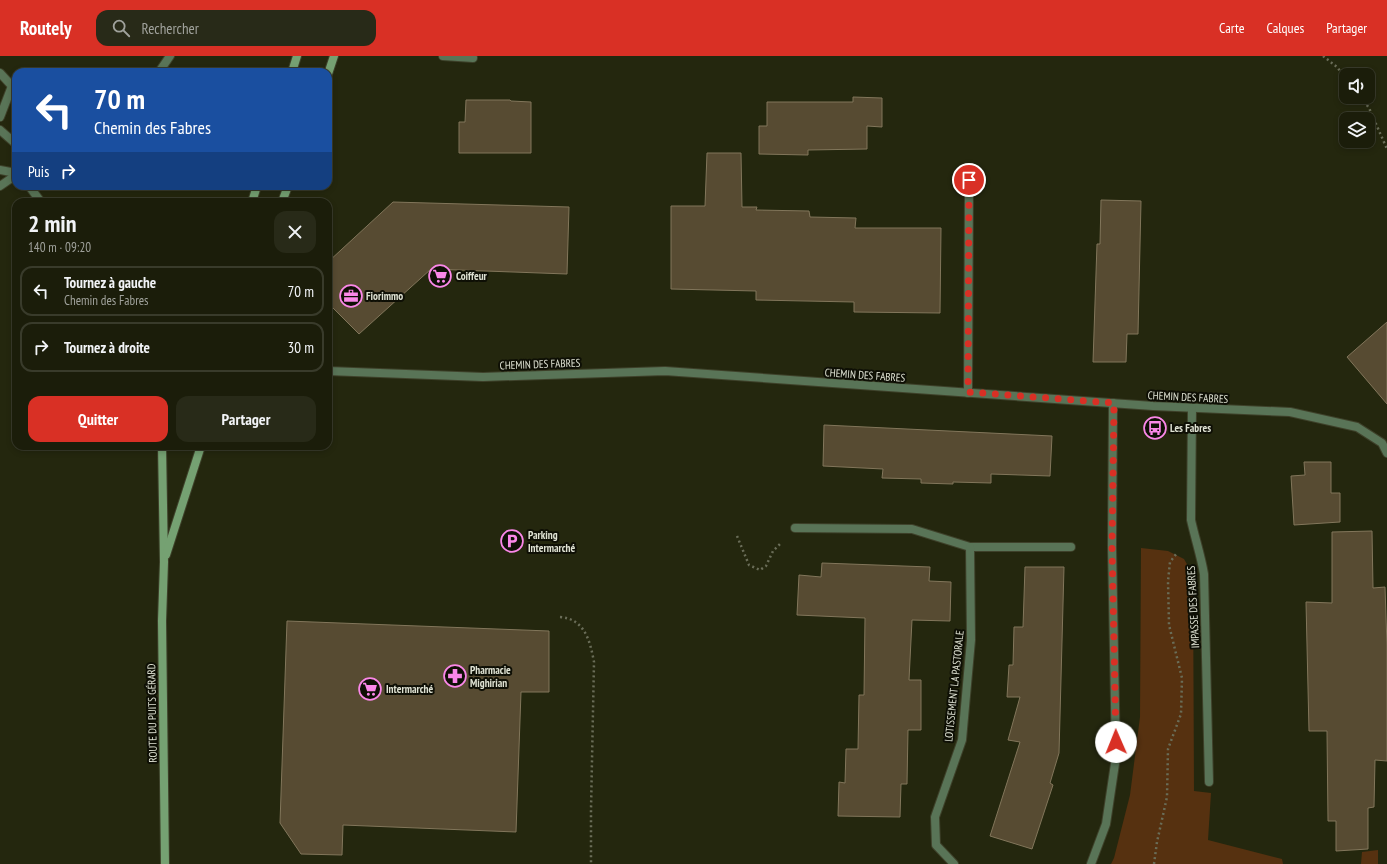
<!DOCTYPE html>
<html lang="fr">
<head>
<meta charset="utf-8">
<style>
	body { margin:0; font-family:"PT Sans Narrow",sans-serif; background:#282a18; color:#f1f3f6; height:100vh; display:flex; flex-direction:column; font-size:15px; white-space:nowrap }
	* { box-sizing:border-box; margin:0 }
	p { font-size:13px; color:#a0a29c }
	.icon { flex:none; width:22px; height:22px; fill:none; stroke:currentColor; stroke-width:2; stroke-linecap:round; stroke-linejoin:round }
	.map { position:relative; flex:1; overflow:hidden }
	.sheet { position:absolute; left:12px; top:142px; width:320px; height:252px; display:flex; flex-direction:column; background:#1b1d0a; border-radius:12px; box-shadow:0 2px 6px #0003,0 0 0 1px #393b2b }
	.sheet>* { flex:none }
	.banner { position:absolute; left:12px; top:12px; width:320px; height:122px; border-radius:12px; box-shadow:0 2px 6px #0003,0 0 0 1px #393b2b; background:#1a4fa0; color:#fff; overflow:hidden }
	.tools { position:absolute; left:1339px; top:12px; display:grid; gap:8px }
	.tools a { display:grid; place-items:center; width:36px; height:36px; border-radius:8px; background:#1b1d0a; box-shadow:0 2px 6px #0003,0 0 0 1px #393b2b; font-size:20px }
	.pin { position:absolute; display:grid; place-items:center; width:34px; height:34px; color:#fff; margin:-17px; border:2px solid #fff; border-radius:50%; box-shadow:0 1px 4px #0007 }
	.me { position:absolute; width:44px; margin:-22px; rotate:359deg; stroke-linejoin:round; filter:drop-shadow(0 0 3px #0008) }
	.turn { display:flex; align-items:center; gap:14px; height:84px; padding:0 16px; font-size:18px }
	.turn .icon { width:52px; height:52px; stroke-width:2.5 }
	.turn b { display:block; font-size:28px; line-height:34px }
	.then { display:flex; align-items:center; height:38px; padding:0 16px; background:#0003; gap:8px; font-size:15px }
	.round { display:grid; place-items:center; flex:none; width:42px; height:42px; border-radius:12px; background:#282a18 }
	.head { display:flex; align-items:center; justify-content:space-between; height:68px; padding:0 16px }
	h1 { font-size:24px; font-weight:700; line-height:30px }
	.action { display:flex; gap:8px; margin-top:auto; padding:8px 16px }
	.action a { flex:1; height:46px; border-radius:12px; background:#d93025; color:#fff; font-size:16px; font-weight:700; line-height:46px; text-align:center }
	.action a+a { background:#282a18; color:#f1f3f6 }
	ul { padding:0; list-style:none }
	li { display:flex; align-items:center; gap:12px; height:50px; margin:0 8px 6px; padding:0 8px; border:2px solid #393b2b; border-radius:12px }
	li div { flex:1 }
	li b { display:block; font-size:15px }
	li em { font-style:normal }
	header { display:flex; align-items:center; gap:24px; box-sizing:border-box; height:56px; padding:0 20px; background:#d93025; color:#fff }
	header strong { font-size:19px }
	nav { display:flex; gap:22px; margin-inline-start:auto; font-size:14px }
	.search { width:280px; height:36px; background:#282a18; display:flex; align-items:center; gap:10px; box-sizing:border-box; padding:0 14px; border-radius:12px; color:#a0a29c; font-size:15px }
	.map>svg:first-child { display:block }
</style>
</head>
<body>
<header>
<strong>Routely</strong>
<div class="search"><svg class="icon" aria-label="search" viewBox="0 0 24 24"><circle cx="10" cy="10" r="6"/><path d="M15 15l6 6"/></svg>Rechercher</div>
<nav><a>Carte</a><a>Calques</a><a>Partager</a></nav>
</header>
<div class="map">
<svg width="1387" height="808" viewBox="0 0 1387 808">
	<rect width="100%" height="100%" fill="#24270e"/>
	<g fill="#563110">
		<polygon points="1141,492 1168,495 1184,503 1193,519 1194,735 1211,737 1208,784 1282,803 1283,808 1111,808 1114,802 1130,739 1140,661"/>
		<polygon points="1378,794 1378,808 1361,808 1362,796"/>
	</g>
	<g fill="#574b32" stroke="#82765b">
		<polygon points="853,41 882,42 882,71 867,70 867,93 808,94 808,99 759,98 759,70 767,70 767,46 853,46"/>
		<polygon points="466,44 510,44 511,45 531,46 531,97 459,97 459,66 465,66"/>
		<polygon points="707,97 741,97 742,151 757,151 756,154 809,155 810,161 856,162 855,172 941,172 940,257 854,256 854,246 756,244 756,235 671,233 671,150 705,150"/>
		<polygon points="1101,144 1141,145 1138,278 1127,278 1126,306 1093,306 1097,188 1100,188"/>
		<polygon points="393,146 569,151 567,218 431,213 359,278 328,247 328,206"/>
		<polygon points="1387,266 1387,348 1347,301"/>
		<polygon points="824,369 1052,380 1050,420 991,418 991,427 953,426 953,428 921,427 921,423 882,422 883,413 823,410"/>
		<polygon points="1304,406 1331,406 1331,437 1340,437 1340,466 1294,469 1291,420 1305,419"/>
		<polygon points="1372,475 1373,532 1385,531 1387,590 1387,705 1375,704 1374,751 1368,752 1368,793 1336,795 1336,765 1328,765 1327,675 1309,675 1306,546 1332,547 1332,476"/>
		<polygon points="822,507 930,511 929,525 951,526 950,565 912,564 909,624 921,624 921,674 908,674 907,728 901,728 900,761 838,760 839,726 845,727 846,693 858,693 859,639 864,639 865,562 797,559 799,519 821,521"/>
		<polygon points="1025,511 1064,511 1059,697 1050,727 1053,729 1032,793 990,780 1020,686 1008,684 1020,641 1007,641 1009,609 1013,609 1014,571 1023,571"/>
		<polygon points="287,565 549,575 549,636 521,636 516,776 343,769 342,799 301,798 280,767"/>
	</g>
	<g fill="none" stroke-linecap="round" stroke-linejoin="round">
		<g stroke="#3e412a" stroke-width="10">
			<g id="lane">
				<polyline points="443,0 473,2"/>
				<polyline points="159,16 170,0"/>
				<polyline points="0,17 12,30 0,61"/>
				<polyline points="0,74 16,88"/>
				<polyline points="0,114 16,117"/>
				<polyline points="0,130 16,119"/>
				<polyline points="29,130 41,146"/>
				<polyline points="968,337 969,124"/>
			</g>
		</g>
		<g stroke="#3e412a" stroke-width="10">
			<g id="street">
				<polyline points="328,315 483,321 665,315 1153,350 1290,356 1357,371 1382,387 1387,397"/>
				<path d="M1192,352L1191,464C1195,482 1201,500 1204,518L1209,726"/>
				<polyline points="795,472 912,473 970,491 1071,491"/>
				<polyline points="954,808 936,789 935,761 962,684 971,584 970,491"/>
				<polyline points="1091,808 1106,768 1116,701 1112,491 1113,347"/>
			</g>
		</g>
		<g stroke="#3e412a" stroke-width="10">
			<g id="secondary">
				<polyline points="292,16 297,0"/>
				<polyline points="328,18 334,0"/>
				<polyline points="252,146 257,130"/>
				<polyline points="282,146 288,130"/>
				<polyline points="162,390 164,506 162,565 165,808"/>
				<polyline points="166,499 201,390"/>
			</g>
		</g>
		<g stroke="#6a6d58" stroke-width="2.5" stroke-dasharray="2 3" stroke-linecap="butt">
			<polyline points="1323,0 1337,11 1346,23"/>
			<polyline points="1361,41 1369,52 1387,93"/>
			<polyline points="737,480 749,509 760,514 766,510 773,495 780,488"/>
			<path d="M560,561C585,563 590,585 594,606L591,754V808"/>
			<polyline points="1154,808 1157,786 1167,741 1168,693 1181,658 1182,622 1169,569 1168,525 1170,506 1177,497"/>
		</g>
		<use href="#lane" stroke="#597457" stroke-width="8"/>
		<use href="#street" stroke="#597457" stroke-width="8"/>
		<use href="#secondary" stroke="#75a172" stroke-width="8"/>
	</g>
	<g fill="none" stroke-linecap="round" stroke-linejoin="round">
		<polyline stroke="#d93025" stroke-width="7" stroke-dasharray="0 12.6" points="969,124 968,336 1114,347 1112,491 1116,686"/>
	</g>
	<defs>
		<g id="supermarket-ring" transform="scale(1.15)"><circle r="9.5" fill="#0e0f05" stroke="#fa87e8" stroke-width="1.5"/><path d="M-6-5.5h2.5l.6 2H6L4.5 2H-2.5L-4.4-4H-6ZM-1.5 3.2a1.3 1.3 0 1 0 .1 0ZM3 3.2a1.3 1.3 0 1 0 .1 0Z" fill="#fa87e8"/></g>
		<g id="office-ring" transform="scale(1.15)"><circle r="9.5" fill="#0e0f05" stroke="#fa87e8" stroke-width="1.5"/><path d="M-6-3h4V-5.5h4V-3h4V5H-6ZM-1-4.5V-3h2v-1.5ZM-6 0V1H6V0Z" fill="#fa87e8"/></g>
		<g id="bus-ring" transform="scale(1.15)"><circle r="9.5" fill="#0e0f05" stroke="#fa87e8" stroke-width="1.5"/><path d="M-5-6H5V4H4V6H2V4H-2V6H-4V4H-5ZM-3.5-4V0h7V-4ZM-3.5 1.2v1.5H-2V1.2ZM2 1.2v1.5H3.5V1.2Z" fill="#fa87e8"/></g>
		<g id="parking-ring" transform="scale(1.15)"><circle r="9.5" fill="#0e0f05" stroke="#fa87e8" stroke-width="1.5"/><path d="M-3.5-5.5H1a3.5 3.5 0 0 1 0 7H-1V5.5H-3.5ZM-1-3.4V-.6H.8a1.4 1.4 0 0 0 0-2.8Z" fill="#fa87e8"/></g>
		<g id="pharmacy-ring" transform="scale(1.15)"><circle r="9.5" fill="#0e0f05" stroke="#fa87e8" stroke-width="1.5"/><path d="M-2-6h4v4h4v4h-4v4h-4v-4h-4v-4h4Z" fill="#fa87e8"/></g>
	</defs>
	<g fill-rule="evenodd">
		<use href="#supermarket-ring" x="440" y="220"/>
		<use href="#office-ring" x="351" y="240"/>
		<use href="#bus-ring" x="1155" y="372"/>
		<use href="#parking-ring" x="512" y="485"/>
		<use href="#pharmacy-ring" x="455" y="620"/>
		<use href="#supermarket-ring" x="370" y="633"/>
	</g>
	<g text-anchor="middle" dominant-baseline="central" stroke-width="4" stroke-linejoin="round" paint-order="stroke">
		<g font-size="11" font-weight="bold" fill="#dfe2d3" stroke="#0e0f05" text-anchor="start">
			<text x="456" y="220">Coiffeur</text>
			<text x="366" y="240">Fiorimmo</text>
			<text x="1170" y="372">Les Fabres</text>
			<text x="528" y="479">Parking<tspan x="528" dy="13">Intermarché</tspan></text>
			<text x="470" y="614">Pharmacie<tspan x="470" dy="13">Mighirian</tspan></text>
			<text x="386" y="633">Intermarché</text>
		</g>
		<g font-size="11" fill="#dfe2d3" stroke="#0e0f05">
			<text transform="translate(540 308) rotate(-2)">CHEMIN DES FABRES</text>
			<text transform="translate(865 319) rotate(4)">CHEMIN DES FABRES</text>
			<text transform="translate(1188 341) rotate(3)">CHEMIN DES FABRES</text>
			<text transform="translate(1193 551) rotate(-93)">IMPASSE DES FABRES</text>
			<text transform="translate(954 630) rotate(-84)">LOTISSEMENT LA PASTORALE</text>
			<text transform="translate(152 657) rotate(-91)">ROUTE DU PUITS GÉRARD</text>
		</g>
	</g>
</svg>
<div class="tools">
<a><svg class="icon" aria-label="sound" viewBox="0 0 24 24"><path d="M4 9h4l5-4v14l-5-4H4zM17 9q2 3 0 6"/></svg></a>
<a><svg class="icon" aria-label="layers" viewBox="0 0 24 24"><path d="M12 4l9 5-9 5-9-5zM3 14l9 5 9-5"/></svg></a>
</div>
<div class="pin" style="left:969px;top:124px;background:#d93025"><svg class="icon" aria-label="arrive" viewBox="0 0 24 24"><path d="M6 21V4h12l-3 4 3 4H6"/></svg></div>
<svg class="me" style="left:1116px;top:686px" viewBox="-20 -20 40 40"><circle r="19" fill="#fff"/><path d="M0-13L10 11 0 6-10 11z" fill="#d93025"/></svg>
<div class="banner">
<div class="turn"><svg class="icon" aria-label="left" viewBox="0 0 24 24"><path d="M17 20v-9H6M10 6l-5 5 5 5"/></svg><div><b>70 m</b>Chemin des Fabres</div></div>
<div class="then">Puis<svg class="icon" aria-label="right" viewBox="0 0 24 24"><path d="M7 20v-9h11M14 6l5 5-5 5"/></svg></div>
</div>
<section class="sheet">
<div class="head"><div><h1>2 min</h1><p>140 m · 09:20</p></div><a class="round"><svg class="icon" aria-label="close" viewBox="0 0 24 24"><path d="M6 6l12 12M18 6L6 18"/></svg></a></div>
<ul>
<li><svg class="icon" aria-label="left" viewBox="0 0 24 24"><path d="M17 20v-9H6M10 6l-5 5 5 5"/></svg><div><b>Tournez à gauche</b><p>Chemin des Fabres</p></div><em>70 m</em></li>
<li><svg class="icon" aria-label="right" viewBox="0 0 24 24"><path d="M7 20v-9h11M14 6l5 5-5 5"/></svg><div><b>Tournez à droite</b></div><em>30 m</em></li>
</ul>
<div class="action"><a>Quitter</a><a>Partager</a></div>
</section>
</div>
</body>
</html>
